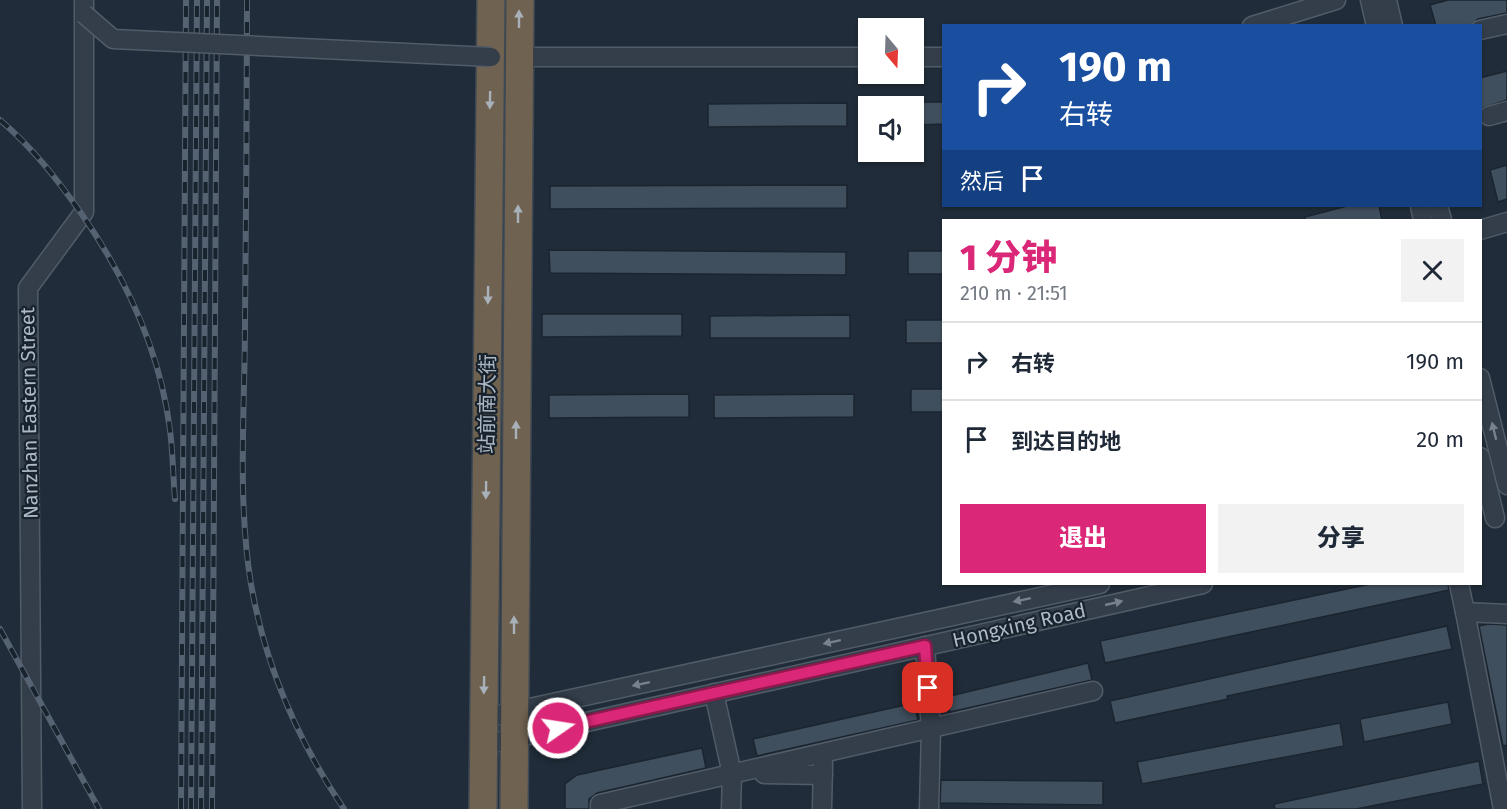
<!DOCTYPE html>
<html lang="zh">
<head>
<meta charset="utf-8">
<style>
	body { margin:0; font-family:"Fira Sans","Noto Sans SC",sans-serif; background:#f2f2f3; color:#1f2937; height:100vh; display:flex; flex-direction:column; font-size:22px; white-space:nowrap }
	* { box-sizing:border-box; margin:0 }
	p { font-size:20px; color:#747a83 }
	.icon { flex:none; width:33px; height:33px; fill:none; stroke:currentColor; stroke-width:2; stroke-linecap:round; stroke-linejoin:round }
	.map { position:relative; flex:1; overflow:hidden }
	.details { position:absolute; left:942px; top:219px; width:540px; height:366px; display:flex; flex-direction:column; background:#fff; border-radius:0px; box-shadow:0 2px 4px #0004 }
	.details>* { flex:none }
	.banner { position:absolute; left:942px; top:24px; width:540px; height:183px; border-radius:0px; box-shadow:0 2px 4px #0004; background:#1a4fa0; color:#fff; overflow:hidden }
	.needle { width:39px; rotate:161deg }
	.fabs { position:absolute; left:858px; top:18px; display:grid; gap:12px }
	.fabs a { display:grid; place-items:center; width:66px; height:66px; border-radius:0px; background:#fff; box-shadow:0 2px 4px #0004; font-size:30px }
	.pin { position:absolute; display:grid; place-items:center; width:51px; height:51px; color:#fff; margin:-26px; border-radius:12px; box-shadow:0 3px 9px #0006 }
	.me { position:absolute; width:66px; margin:-33px; rotate:77deg; stroke-linejoin:round; filter:drop-shadow(0 0 4px #0008) }
	.turn { display:flex; align-items:center; gap:21px; height:126px; padding:0 18px; font-size:27px }
	.turn .icon { width:78px; height:78px; stroke-width:2.5 }
	.turn b { display:block; font-size:42px; line-height:51px }
	.then { display:flex; align-items:center; height:57px; padding:0 18px; background:#0003; gap:12px; font-size:22px }
	.round { display:grid; place-items:center; flex:none; width:63px; height:63px; border-radius:0px; background:#f2f2f3 }
	.headline { display:flex; align-items:center; justify-content:space-between; height:102px; padding:0 18px }
	h1 { font-size:36px; font-weight:800; line-height:45px; color:#db2777 }
	.action { display:flex; gap:12px; margin-top:auto; padding:12px 18px }
	.action a { flex:1; height:69px; border-radius:0px; background:#db2777; color:#fff; font-size:24px; font-weight:800; line-height:69px; text-align:center }
	.action a+a { background:#f2f2f3; color:#1f2937 }
	ul { padding:0; list-style:none }
	li { display:flex; align-items:center; gap:18px; height:78px; padding:0 18px; border-top:2px solid #e0e1e3 }
	li div { flex:1 }
	li b { display:block; font-size:22px }
	li em { font-style:normal }
	.map>svg:first-child { display:block }
</style>
</head>
<body>
<div class="map">
<svg width="1507" height="809" viewBox="0 0 1507 809">
	<rect width="100%" height="100%" fill="#202c39"/>
	<g fill="#404f5e" stroke="#1b2530" stroke-width="1.5">
		<polygon points="1448,0 1507,0 1507,13 1478,19 1470,26 1436,26 1430,5"/>
		<polygon points="1507,71 1507,100 1480,109 1480,78"/>
		<polygon points="914,102 944,102 944,124 914,125"/>
		<polygon points="847,103 847,126 708,127 708,104"/>
		<polygon points="1507,165 1507,199 1498,202 1490,170"/>
		<polygon points="847,185 847,208 550,209 550,186"/>
		<polygon points="1347,206 1379,206 1382,220 1305,220 1305,217"/>
		<polygon points="549,250 846,252 846,275 550,273"/>
		<rect x="908" y="251" width="36" height="23"/>
		<polygon points="542,314 682,314 682,336 542,337"/>
		<polygon points="850,315 850,338 710,338 710,316"/>
		<rect x="906" y="320" width="38" height="23"/>
		<rect x="911" y="389" width="33" height="23"/>
		<polygon points="689,394 689,417 549,418 549,395"/>
		<polygon points="854,394 854,417 714,418 714,395"/>
		<polygon points="1370,584 1448,584 1449,590 1105,663 1100,641"/>
		<polygon points="1488,624 1507,625 1507,745 1503,746 1479,626"/>
		<polygon points="1447,626 1452,649 1227,696 1228,699 1115,723 1110,701"/>
		<polygon points="1088,663 1092,680 950,712 946,697"/>
		<polygon points="1448,702 1452,724 1364,742 1360,719"/>
		<polygon points="914,703 918,720 757,756 753,739"/>
		<polygon points="1340,723 1344,746 1142,784 1137,762"/>
		<polygon points="702,748 706,768 597,793 589,799 589,809 565,809 565,784 577,775"/>
		<polygon points="1479,761 1483,784 1356,809 1275,809 1274,804"/>
		<polygon points="941,780 1103,781 1103,805 940,803"/>
	</g>
	<g fill="none" stroke-linecap="round" stroke-linejoin="round">
		<g stroke="#515c67" stroke-width="21">
			<g id="minor">
				<polyline points="1370,0 1376,26"/>
				<polyline points="1387,0 1393,26"/>
				<polyline points="1252,26 1336,0"/>
				<polyline points="1480,30 1507,24"/>
				<polyline points="519,57 868,57"/>
				<polyline points="914,57 944,57"/>
				<polyline points="1489,116 1507,111"/>
				<polyline points="1420,206 1423,220"/>
				<polyline points="1438,206 1442,220"/>
				<polyline points="1480,230 1507,222"/>
				<polyline points="1480,378 1507,485"/>
				<polyline points="1480,457 1495,518"/>
				<polyline points="1459,584 1465,612 1507,614"/>
				<polyline points="1465,612 1503,809"/>
				<polyline points="925,646 931,729 929,809"/>
				<polyline points="714,693 732,774 731,809"/>
				<polyline points="484,718 1100,584"/>
				<polyline points="484,745 1203,584"/>
				<polyline points="764,774 823,775"/>
				<polyline points="32,809 28,288 84,212 84,0"/>
				<polyline points="600,809 600,804 1093,691"/>
				<polyline points="822,809 823,763"/>
			</g>
		</g>
		<g stroke="#3e4954" stroke-width="30">
			<g id="highway">
				<polyline points="483,809 491,0"/>
				<polyline points="514,809 520,0"/>
			</g>
		</g>
		<use href="#minor" stroke="#333e4a" stroke-width="18"/>
		<use href="#highway" stroke="#706250" stroke-width="27"/>
		<g stroke="#556271" stroke-width="6">
			<g id="rail">
				<path d="M247,0C247,107 246,215 245,322C245,408 237,499 251,584C265,665 298,741 344,809"/>
				<path d="M0,120C32,147 57,179 81,213C126,278 160,350 170,430C173,453 173,476 175,499"/>
				<polyline points="0,629 99,809"/>
				<polyline points="181,809 186,0"/>
				<polyline points="191,809 197,0"/>
				<polyline points="201,809 207,0"/>
				<polyline points="212,809 217,0"/>
			</g>
		</g>
		<use href="#rail" stroke="#19232e" stroke-width="4" stroke-dasharray="11" stroke-linecap="butt"/>
		<g stroke="#515c67" stroke-width="21" stroke-linecap="butt">
			<polyline id="minor-bridge" points="84,14 113,39 491,57"/>
		</g>
		<use href="#minor-bridge" stroke="#333e4a" stroke-width="18"/>
	</g>
	<defs><path id="oneway-solid" d="M-6-.8H1V-3.2L6.5 0L1 3.2V.8H-6Z" transform="scale(1.5)"/></defs>
	<g fill="#a8b0ba">
		<use href="#oneway-solid" transform="translate(519 19) rotate(-90)"/>
		<use href="#oneway-solid" transform="translate(490 100) rotate(91)"/>
		<use href="#oneway-solid" transform="translate(518 214) rotate(-90)"/>
		<use href="#oneway-solid" transform="translate(488 295) rotate(91)"/>
		<use href="#oneway-solid" transform="translate(516 430) rotate(-90)"/>
		<use href="#oneway-solid" transform="translate(486 490) rotate(91)"/>
		<use href="#oneway-solid" transform="translate(514 625) rotate(-90)"/>
		<use href="#oneway-solid" transform="translate(484 685) rotate(91)"/>
	</g>
	<g fill="#77828e">
		<use href="#oneway-solid" transform="translate(1494 431) rotate(-104)"/>
		<use href="#oneway-solid" transform="translate(1022 600) rotate(168)"/>
		<use href="#oneway-solid" transform="translate(1114 603) rotate(-13)"/>
		<use href="#oneway-solid" transform="translate(832 642) rotate(168)"/>
		<use href="#oneway-solid" transform="translate(641 684) rotate(168)"/>
	</g>
	<g fill="none" stroke-linecap="round" stroke-linejoin="round">
		<g stroke="#8e194d" stroke-width="15">
			<polyline id="route" points="558,728 925,646 928,688"/>
		</g>
		<use href="#route" stroke="#db2777" stroke-width="10"/>
	</g>
	<g text-anchor="middle" dominant-baseline="central" stroke-width="4.5" stroke-linejoin="round" paint-order="stroke">
		<g font-size="20" fill="#aeb9c6" stroke="#19232e">
			<text transform="translate(487 404) rotate(-89)">站前南大街</text>
			<text transform="translate(29 413) rotate(-91)">Nanzhan Eastern Street</text>
			<text transform="translate(1019 625) rotate(-13)">Hongxing Road</text>
		</g>
	</g>
</svg>
<div class="fabs">
<a><svg class="needle" viewBox="-14 -14 28 28"><path d="M0-13l5 13h-10z" fill="#e53935"/><path d="M0 13l5-13h-10z" fill="#747a83"/></svg></a>
<a><svg class="icon" aria-label="sound" viewBox="0 0 24 24"><path d="M4 9h4l5-4v14l-5-4H4zM17 9q2 3 0 6"/></svg></a>
</div>
<div class="pin" style="left:928px;top:688px;background:#d93025"><svg class="icon" aria-label="arrive" viewBox="0 0 24 24"><path d="M6 21V4h12l-3 4 3 4H6"/></svg></div>
<svg class="me" style="left:558px;top:728px" viewBox="-20 -20 40 40"><circle r="17" fill="#db2777" stroke="#fff" stroke-width="3"/><path d="M0-11L8 9 0 5-8 9z" fill="#fff"/></svg>
<div class="banner">
<div class="turn"><svg class="icon" aria-label="right" viewBox="0 0 24 24"><path d="M7 20v-9h11M14 6l5 5-5 5"/></svg><div><b>190 m</b>右转</div></div>
<div class="then">然后<svg class="icon" aria-label="arrive" viewBox="0 0 24 24"><path d="M6 21V4h12l-3 4 3 4H6"/></svg></div>
</div>
<section class="details">
<div class="headline"><div><h1>1 分钟</h1><p>210 m · 21:51</p></div><a class="round"><svg class="icon" aria-label="close" viewBox="0 0 24 24"><path d="M6 6l12 12M18 6L6 18"/></svg></a></div>
<ul>
<li><svg class="icon" aria-label="right" viewBox="0 0 24 24"><path d="M7 20v-9h11M14 6l5 5-5 5"/></svg><div><b>右转</b></div><em>190 m</em></li>
<li><svg class="icon" aria-label="arrive" viewBox="0 0 24 24"><path d="M6 21V4h12l-3 4 3 4H6"/></svg><div><b>到达目的地</b></div><em>20 m</em></li>
</ul>
<div class="action"><a>退出</a><a>分享</a></div>
</section>
</div>
</body>
</html>
